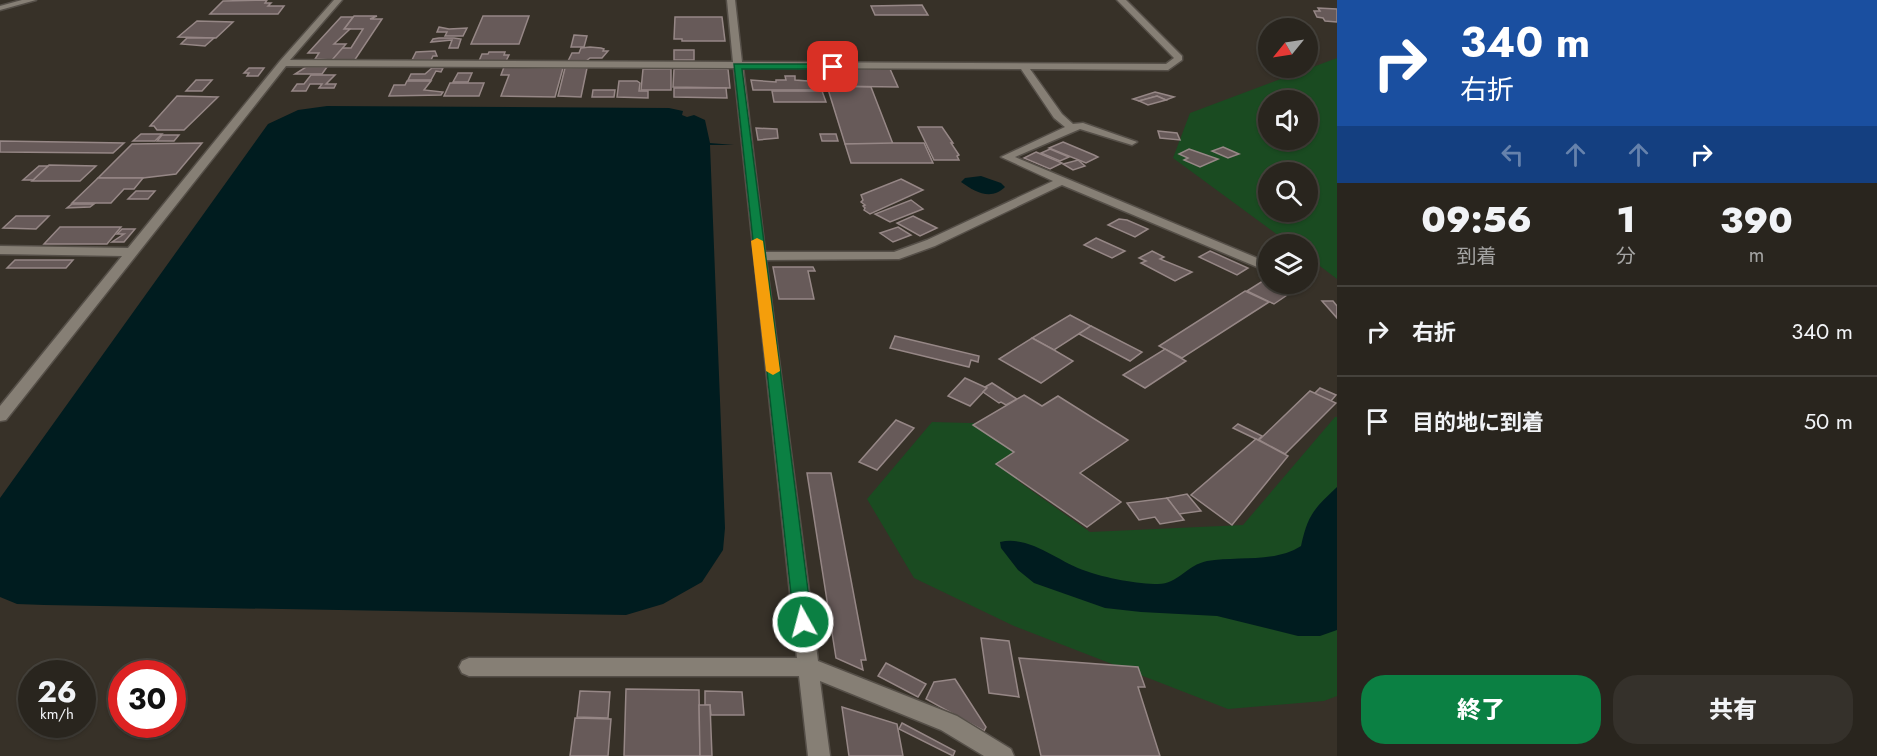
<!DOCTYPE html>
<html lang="ja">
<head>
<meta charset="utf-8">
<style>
	body { margin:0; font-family:Jost,"Noto Sans JP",sans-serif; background:#35312b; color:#f1f3f6; height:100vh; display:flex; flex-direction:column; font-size:22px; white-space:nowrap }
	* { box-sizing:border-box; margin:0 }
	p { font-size:20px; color:#a5a5a4 }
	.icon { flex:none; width:33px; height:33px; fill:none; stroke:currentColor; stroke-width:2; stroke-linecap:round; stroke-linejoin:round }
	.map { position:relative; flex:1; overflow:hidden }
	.side { display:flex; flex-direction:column; background:#29251e; width:540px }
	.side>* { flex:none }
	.banner { background:#1a4fa0; color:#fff; overflow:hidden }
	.needle { width:39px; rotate:240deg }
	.tools { position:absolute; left:1258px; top:18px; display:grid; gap:12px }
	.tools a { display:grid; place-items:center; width:60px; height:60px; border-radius:50%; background:#29251e; box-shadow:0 2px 4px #0004,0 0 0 2px #45423c; font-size:30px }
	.speed { position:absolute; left:18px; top:660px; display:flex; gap:12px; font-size:30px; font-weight:700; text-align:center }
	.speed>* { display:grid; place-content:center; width:78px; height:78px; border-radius:50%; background:#29251e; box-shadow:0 2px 4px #0004,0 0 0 2px #45423c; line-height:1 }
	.speed small { font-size:15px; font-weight:400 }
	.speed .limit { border:9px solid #d22; background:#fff; color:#111 }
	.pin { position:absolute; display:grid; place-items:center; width:51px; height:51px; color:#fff; margin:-26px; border-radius:12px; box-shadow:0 3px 9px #0006 }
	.me { position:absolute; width:66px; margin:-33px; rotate:353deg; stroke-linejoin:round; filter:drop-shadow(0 0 4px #0008) }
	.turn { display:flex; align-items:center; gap:21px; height:126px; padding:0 24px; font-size:27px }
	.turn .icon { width:78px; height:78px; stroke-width:2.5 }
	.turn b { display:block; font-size:42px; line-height:51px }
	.lanes { display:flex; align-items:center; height:57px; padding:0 24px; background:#0003; justify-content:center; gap:30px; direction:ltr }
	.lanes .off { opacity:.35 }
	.eta { display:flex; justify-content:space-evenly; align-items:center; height:102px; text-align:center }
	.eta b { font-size:36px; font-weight:800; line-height:42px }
	.button { display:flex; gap:12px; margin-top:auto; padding:12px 24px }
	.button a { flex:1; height:69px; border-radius:24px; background:#0b8043; color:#fff; font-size:24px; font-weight:800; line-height:69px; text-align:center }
	.button a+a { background:#35312b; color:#f1f3f6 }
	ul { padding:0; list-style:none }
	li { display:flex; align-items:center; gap:18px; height:90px; padding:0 24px; border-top:2px solid #45423c }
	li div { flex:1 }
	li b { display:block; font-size:22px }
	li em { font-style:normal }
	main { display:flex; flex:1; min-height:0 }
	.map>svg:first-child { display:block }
</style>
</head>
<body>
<main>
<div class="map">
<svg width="1337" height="756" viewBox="0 0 1337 756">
	<rect width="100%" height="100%" fill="#373128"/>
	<g fill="#1a4b21" fill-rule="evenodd">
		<path d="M1337,58V279L1308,257V244H1290L1173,158L1190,113ZM1269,100H1308V140H1269ZM1269,172H1308V212H1269Z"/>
		<polygon points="1335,417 1337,417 1337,696 1324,701 1228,709 1014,626 914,578 867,499 932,422 1006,424 1018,481 1090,532 1243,525"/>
	</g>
	<g fill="#001c1f">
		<polygon points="327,106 669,108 683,111 682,115 687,117 694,115 705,120 710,143 734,145 710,145 725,528 723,550 702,582 663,604 626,615 44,605 17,604 0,597 0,498 268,124 298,110"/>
		<path d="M981,176L1001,183L1005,187C991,201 975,192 961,182L965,178Z"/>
		<path d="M1337,487V630L1320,636H1298L1217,616L1141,612L1105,608L1034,583L1018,570L1001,548L1000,542C1031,535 1058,562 1086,571C1104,578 1139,584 1158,584C1178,584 1187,565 1207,561C1237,556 1275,563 1301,546C1308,514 1314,509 1337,487Z"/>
	</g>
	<g fill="#675a59" stroke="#968786" stroke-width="1.5">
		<polygon points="267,0 265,3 271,3 268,6 284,6 278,14 210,14 223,1"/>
		<polygon points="922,5 928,15 875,15 871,6"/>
		<polygon points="1318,8 1337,9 1337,22 1325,21 1323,18 1317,17 1314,11 1320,11"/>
		<polygon points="354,16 377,16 370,19 382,19 354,61 331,61 341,48 351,48 363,29 344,29"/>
		<polygon points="483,16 529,16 519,44 471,44"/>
		<polygon points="341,17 353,17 344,29 350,29 334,44 346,44 332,60 315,59 319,53 308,53"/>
		<polygon points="675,17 722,17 725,41 682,41 682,39 674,39"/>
		<polygon points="197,21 233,22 216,38 178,37"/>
		<polygon points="439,27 449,29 467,28 463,36 445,36 447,32 437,32"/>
		<polygon points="574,35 587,36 584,47 571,47"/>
		<polygon points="187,38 214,38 205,46 181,44"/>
		<polygon points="439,38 454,38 461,39 458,48 449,48 452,40 431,42 433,39"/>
		<polygon points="590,47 601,48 604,49 603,51 608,51 602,58 590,58 586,61 568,61 572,53 579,53 581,48"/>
		<rect x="674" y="50" width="20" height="10"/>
		<polygon points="435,51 437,56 433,56 431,60 412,60 416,52"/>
		<polygon points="489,52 505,52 504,55 509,55 506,61 479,61 482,54 488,54"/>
		<polygon points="306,67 327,67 322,74 295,74"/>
		<polygon points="504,67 563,68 555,97 501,96 509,75 501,75"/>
		<polygon points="249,68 264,68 258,76 247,76 249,73 244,73"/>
		<polygon points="432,68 443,68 441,72 436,71 431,80 408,80 411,74 425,74"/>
		<polygon points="565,68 587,68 581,97 558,96"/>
		<polygon points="643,69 671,69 671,90 641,90"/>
		<polygon points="674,69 728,69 730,88 673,87"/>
		<polygon points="822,69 890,69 898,87 827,86"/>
		<polygon points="458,73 472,73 468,82 453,82"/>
		<polygon points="311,75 335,75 326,84 336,84 334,88 319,88 322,84 310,84 306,91 292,91 297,84 304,84"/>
		<polygon points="785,76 795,76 795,80 821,82 824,90 753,90 751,80 776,82 776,80 786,80"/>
		<polygon points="196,80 212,80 202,91 186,91"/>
		<polygon points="407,81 431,81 424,90 443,92 441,95 389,96 394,85 405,85"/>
		<polygon points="619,81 637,81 640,83 639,91 648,91 648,98 617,97"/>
		<polygon points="450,83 484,83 479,96 444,96"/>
		<polygon points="827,86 871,87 893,144 845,144"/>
		<polygon points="674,88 726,88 727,98 674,97"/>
		<polygon points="593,90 615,90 614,97 592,97"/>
		<polygon points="772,91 822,91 826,102 774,102"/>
		<polygon points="1155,92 1174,97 1166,100 1157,96 1139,101 1133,99"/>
		<polygon points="177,96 218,97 184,130 157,130 154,126 150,126"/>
		<polygon points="1157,96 1166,100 1148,105 1139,101"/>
		<polygon points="918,127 942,127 953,143 951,143 959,155 957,156 959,160 934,160"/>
		<polygon points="756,128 777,129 778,138 758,140"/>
		<polygon points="1158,131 1177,133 1180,140 1160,138"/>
		<polygon points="141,134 162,134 155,141 133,141"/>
		<polygon points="820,134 836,134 838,141 822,141"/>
		<polygon points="162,135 179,135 174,141 157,141"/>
		<polygon points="0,141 124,143 113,153 0,152"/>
		<polygon points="1063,142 1094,155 1098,157 1086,163 1049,148"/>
		<polygon points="202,143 176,174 143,178 98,178 132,144"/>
		<polygon points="893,143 924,143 933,163 851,163 845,144"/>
		<polygon points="1223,147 1239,154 1228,158 1212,151"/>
		<polygon points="1050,149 1069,157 1060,161 1041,153"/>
		<polygon points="1189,149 1218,159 1200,167 1184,160 1188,158 1179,154"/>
		<polygon points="1036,152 1062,163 1050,169 1024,158"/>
		<polygon points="1078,160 1085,166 1073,170 1063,164"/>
		<polygon points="49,165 96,166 80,181 32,181"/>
		<polygon points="39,166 48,166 33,180 23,180"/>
		<polygon points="98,178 143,178 134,189 124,189 111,203 72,203"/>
		<polygon points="901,179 923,190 870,214 864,210 865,208 863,206 865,205 861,202 863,200 861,195"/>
		<polygon points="136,191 155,191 148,199 128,199"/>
		<polygon points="911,200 923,209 890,222 875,214"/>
		<polygon points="72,204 94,204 90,207 67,208"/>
		<polygon points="16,216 49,216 36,229 3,228"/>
		<polygon points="913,216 937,228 920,236 897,223"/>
		<polygon points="1119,219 1127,220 1148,229 1135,237 1108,225"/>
		<polygon points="60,227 121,227 107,244 44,244"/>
		<polygon points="898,227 911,235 893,242 880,233"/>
		<polygon points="122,229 135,229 124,242 112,242 124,234 117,234"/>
		<polygon points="1096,238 1125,251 1112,258 1084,245"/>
		<polygon points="1152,251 1164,257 1160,259 1192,272 1175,281 1141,263 1146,261 1139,258"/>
		<polygon points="1210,251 1248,268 1237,275 1199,257"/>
		<polygon points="15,260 73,260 66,268 7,268"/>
		<polygon points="773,267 813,267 815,271 808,271 814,299 779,299"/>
		<polygon points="1269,277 1269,284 1291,284 1299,287 1274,304 1247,291"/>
		<polygon points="1245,291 1269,302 1182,358 1159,346"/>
		<polygon points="1322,301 1333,301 1337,306 1337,318"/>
		<polygon points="1070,315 1091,326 1054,350 1032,338"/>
		<polygon points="1091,326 1142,352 1130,361 1079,334"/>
		<polygon points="895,336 979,356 978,362 971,360 969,367 890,348"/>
		<polygon points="1032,338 1054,350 1073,361 1041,383 999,359"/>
		<polygon points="1165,349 1186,361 1145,388 1123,375"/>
		<polygon points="965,378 987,388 970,406 948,396"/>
		<polygon points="992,383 1017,399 1006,405 1001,402 999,403 983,392 987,388 985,387"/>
		<polygon points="1320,388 1336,395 1330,402 1314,394"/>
		<polygon points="1310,391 1336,403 1285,454 1259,440"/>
		<polygon points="1024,395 1042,406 1058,396 1128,440 1080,473 1121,502 1087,527 996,464 1014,452 973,425"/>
		<polygon points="896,420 914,428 877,470 859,462"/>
		<polygon points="1238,424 1262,436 1258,440 1233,428"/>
		<polygon points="1256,439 1288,456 1232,525 1191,495"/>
		<polygon points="807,473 831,473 866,660 861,660 863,670 836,658"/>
		<polygon points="1187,494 1201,511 1179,514 1167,498"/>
		<polygon points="1167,498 1184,520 1160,524 1155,517 1139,520 1127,503"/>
		<polygon points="981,638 1009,641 1019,697 989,693"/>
		<polygon points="1019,658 1138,667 1145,687 1138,687 1160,756 1041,756"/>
		<polygon points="886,663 926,684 918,697 878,676"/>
		<polygon points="955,679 986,727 984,731 926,699 934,682"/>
		<polygon points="626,689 699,690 700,756 624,756"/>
		<polygon points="580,691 610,692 608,718 577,717"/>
		<polygon points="705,691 742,692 744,715 711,715 710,705 705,705"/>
		<polygon points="699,705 710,705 712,756 700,756"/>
		<polygon points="842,707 897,724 903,756 849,756"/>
		<polygon points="575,718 611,719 608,756 570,756"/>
		<polygon points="902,723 955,751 953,756 899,729"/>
	</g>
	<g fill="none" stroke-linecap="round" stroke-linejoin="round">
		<g stroke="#554f48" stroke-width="3">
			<g id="street">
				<polygon points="22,0 36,0 0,10 0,6"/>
				<path d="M334,0H342L290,60L733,62L727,0H735L742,62L1166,64L1174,58L1117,0H1126L1182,56V60L1168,70L1030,69L1062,114L1073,124L1083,123L1137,142L1132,145L1080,129L1015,157L1269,263V272L1062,185L935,246L899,259L766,260L818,661L957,716L1011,749L1014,756H984L941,730L820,681L830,756H808L799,676H469L462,673L459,667L462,661L469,658H797L734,68L286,66L6,420L0,421V406L122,256L0,254V246L128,248L280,61ZM743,68L1021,69L1054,118L1065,127L1001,157L1053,181L927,240L894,252H765Z"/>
			</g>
		</g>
		<use href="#street" fill="#867f75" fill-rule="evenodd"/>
	</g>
	<polygon fill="#0b8043" stroke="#07532c" stroke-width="1.5" points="734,64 833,64 837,67 833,69 742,69 812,622 810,627 803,629 797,627 794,622"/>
	<polygon fill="#f59e0b" points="757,238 763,241 780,371 773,375 766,371 751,241"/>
</svg>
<div class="tools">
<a><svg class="needle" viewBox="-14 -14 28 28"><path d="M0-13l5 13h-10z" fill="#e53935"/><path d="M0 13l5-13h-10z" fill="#a5a5a4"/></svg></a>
<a><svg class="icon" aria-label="sound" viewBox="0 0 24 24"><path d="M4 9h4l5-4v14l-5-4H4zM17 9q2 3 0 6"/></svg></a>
<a><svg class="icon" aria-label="search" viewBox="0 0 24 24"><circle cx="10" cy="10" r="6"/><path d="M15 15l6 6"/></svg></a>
<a><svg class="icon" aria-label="layers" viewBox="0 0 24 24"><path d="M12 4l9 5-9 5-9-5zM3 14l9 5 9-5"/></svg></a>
</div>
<div class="speed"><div>26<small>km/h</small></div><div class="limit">30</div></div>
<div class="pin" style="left:833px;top:67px;background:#d93025"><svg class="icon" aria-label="arrive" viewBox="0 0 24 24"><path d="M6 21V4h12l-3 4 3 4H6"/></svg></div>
<svg class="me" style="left:803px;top:622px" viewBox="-20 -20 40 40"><circle r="17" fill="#0b8043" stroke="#fff" stroke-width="3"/><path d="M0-11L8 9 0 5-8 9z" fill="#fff"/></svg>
</div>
<section class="side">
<div class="banner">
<div class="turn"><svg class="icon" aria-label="right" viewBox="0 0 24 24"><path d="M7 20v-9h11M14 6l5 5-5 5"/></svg><div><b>340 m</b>右折</div></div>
<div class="lanes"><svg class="icon off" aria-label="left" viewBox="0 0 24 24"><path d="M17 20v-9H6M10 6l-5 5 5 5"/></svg><svg class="icon off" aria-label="ahead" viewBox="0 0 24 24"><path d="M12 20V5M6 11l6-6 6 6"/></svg><svg class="icon off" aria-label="ahead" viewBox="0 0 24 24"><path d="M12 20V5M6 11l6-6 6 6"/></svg><svg class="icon" aria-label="right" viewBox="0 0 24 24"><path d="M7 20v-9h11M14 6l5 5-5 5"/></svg></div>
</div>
<div class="eta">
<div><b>09:56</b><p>到着</p></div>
<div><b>1</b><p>分</p></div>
<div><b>390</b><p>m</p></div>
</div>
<ul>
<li><svg class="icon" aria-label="right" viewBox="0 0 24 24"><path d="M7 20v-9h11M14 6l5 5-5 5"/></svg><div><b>右折</b></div><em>340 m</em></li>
<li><svg class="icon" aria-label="arrive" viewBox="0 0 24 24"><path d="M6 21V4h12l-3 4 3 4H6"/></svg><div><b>目的地に到着</b></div><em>50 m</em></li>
</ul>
<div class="button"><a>終了</a><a>共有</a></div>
</section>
</main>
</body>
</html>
